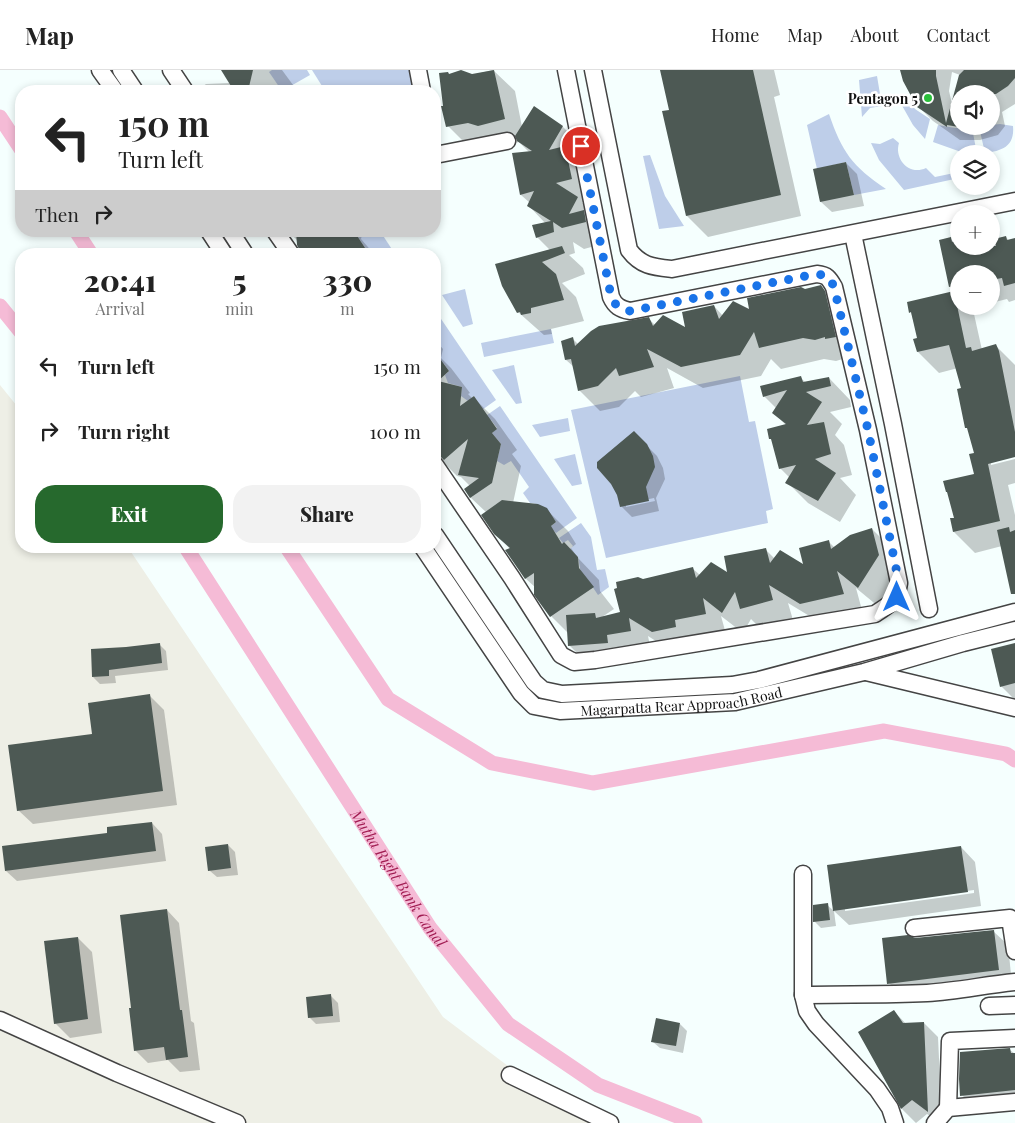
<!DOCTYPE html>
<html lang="en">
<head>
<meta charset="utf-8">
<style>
	body { margin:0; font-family:"Playfair Display",serif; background:#f2f2f2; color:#222; height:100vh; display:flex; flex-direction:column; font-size:19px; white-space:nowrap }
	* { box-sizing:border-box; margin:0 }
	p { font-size:16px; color:#767676 }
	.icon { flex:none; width:28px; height:28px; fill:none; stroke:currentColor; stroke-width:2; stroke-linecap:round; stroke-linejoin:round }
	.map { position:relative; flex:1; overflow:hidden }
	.drawer { position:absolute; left:15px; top:178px; width:426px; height:305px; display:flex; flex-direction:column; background:#fff; border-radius:20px; box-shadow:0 2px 8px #0003 }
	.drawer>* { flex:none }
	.hud { position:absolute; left:15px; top:15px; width:426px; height:152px; border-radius:20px; box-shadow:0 2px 8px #0003; background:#fff; color:#222; overflow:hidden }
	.controls { position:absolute; left:950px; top:15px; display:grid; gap:10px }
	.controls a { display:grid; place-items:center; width:50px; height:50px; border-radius:50%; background:#fff; box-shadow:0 2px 8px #0003; font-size:25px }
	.pin { position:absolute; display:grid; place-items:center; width:42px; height:42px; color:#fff; margin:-21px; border:2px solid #fff; border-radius:50%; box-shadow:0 1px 5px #0007 }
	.me { position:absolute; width:55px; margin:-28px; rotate:0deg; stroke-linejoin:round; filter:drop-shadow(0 0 4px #0008) }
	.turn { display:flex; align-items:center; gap:18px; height:105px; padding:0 20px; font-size:22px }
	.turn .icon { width:65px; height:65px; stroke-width:2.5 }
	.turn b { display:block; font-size:35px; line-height:42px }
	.then { display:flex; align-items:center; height:48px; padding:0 20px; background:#0003; gap:10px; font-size:19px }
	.eta { display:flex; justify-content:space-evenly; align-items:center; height:85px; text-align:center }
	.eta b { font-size:30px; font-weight:800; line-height:35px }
	.button { display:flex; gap:10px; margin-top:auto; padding:10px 20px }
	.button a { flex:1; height:58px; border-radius:20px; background:#26692d; color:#fff; font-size:20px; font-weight:800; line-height:58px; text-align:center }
	.button a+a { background:#f2f2f2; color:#222 }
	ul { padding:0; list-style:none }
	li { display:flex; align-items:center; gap:15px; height:65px; padding:0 20px }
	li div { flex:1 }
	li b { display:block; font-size:19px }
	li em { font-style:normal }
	header { display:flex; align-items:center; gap:30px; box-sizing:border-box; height:70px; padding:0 25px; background:#fff; border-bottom:1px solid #e0e0e0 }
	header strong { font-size:24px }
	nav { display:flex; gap:28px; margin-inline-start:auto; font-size:18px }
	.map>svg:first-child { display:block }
</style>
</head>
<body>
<header>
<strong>Map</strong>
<nav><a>Home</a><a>Map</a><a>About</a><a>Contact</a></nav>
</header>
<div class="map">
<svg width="1015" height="1053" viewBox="0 0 1015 1053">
	<rect width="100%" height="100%" fill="#f5fffe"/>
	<polygon fill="#eeefe6" points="0,315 21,341 21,476 127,476 443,947 560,1035 610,1053 0,1053"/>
	<g fill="#becee9">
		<polygon points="272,0 307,0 310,5 282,21 269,2"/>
		<polygon points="312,0 411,0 413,21 323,21 321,17 322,16"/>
		<polygon points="877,6 882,36 870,38 862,47 859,10"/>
		<polygon points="906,27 915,39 930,49 925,69 913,55 900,32"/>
		<path d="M829,44C842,82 852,96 886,119L854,125L846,92L817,99L807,55Z"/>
		<path d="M1000,54L1013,56C1015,77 1001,81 985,83L979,57L991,56V55Z"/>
		<polygon points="938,55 955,58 972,58 977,84 964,83 933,72"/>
		<path d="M893,68L899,73C894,89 909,106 926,98L935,107L959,102V108L904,120L879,90L871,73L880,74Z"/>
		<polygon points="650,85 665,126 684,156 659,159 643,86"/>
		<polygon points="354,161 380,161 395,184 369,184"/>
		<polygon points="465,219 473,254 463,257 442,225"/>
		<polygon points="435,240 496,330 472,347 479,334 474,326 468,331 461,326 462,317 448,313 445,305 449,301 444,294 439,297 435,285 438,283 435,278"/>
		<polygon points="551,259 554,273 484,287 481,273"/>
		<polygon points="514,295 522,333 516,334 492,300"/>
		<polygon points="740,306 749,352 755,351 773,439 766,441 768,453 606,488 571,340"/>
		<path d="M500,336L577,448L556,463L550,457L556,452C548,442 544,434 530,433L523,423L529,417L511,391L504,395L497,391L501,374L492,363L497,358L491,350L477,352Z"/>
		<polygon points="568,348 570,361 540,367 532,355"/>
		<polygon points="575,384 582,414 572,416 554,389"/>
		<polygon points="581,453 591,467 597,500 605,499 609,517 598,525 588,510 581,504 578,487 570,479 573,476 568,470 563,473 559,468"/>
	</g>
	<g fill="#0003" fill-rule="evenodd">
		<polygon points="222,0 282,0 296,19 293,21 278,21 275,18 274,21 196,21 206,14 230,13"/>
		<polygon points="493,0 515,21 522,57 535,38 563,57 584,78 592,130 582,132 598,149 606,173 584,179 573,172 575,183 569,185 583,198 585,204 562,213 576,227 584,251 551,259 552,264 544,265 518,242 503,215 550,180 537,167 546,154 529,136 530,133 521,125 530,83 519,72 500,77 469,77 448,56 450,5 472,5"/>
		<polygon points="661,0 774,0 780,25 774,27 801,146 708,167 687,146 664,42 671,41"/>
		<path d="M902,0H1015V34L1002,42L1005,56L998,65L980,70H960L933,51L918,36ZM952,2L960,5L952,34L949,21ZM959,24H991V56H959Z"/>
		<polygon points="846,93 857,104 864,136 832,142 821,132 815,100"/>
		<polygon points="288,161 358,161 362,165 361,169 374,184 304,184 297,170"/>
		<polygon points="991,166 995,170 1006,167 1009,171 1015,170 1015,230 1009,232 1007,229 991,233 991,204 959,204 959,236 977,236 969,238 974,244 982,280 996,276 1015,295 1015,386 991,392 991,395 1015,389 1015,413 1008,415 1015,445 1015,514 1002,476 975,483 954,462 955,448 949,424 947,422 976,405 975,384 963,319 958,298 939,303 918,282 915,270 919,269 908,233 955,222 950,217 950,169 959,176 991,176"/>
		<polygon points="821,217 842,238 846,288 836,291 824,289 781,299 771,289 761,306 703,318 667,298 674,318 641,327 635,321 619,337 600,341 579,320 574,297 566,290 573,269 578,274 649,249 655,255 687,260 714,236 723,246 750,241 805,220"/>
		<polygon points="435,270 443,279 441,288 451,298 470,323 468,324 473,329 474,328 495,349 517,380 512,384 521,396 513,433 546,439 568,461 576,474 571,478 578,488 599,510 600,521 614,539 602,547 621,543 643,510 692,498 700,505 729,504 766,480 775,489 805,497 829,472 835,478 872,459 892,479 899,506 879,537 856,518 863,544 821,553 788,533 793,550 761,559 751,549 743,563 721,546 726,564 673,582 648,566 651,581 627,585 627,593 589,595 569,575 568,563 551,546 536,524 536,518 525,508 510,479 495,463 487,443 470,427 470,416 461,407 457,406 435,384"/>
		<polygon points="801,308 806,313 829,308 850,330 851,337 830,342 842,354 835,365 844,375 852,405 840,408 856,425 840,452 808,433 787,412 790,408 780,398 773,371 770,368 786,355 773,342 776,338 764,326"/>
		<path d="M634,363L657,386L663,398L665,409L656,428L659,441L632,447L621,436ZM654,428L655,431L626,437V434Z"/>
		<polygon points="159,574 166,581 168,600 115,606 116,613 100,614 93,607"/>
		<polygon points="1015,575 1015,630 1001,616"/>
		<polygon points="150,626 164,640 177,735 33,754 18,740 94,665"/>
		<polygon points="152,753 162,764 166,791 17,811 6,801"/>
		<polygon points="228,775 235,782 238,805 217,807 210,801"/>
		<path d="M961,777L975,792L981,836L849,855L834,841ZM974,820V823L845,841V838Z"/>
		<polygon points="827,835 834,841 836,856 821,858 814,851"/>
		<polygon points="167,840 179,853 191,951 194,953 200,1000 180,1002 168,990 148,993 135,980"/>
		<polygon points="993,861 1008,875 1012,914 903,927 889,913"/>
		<polygon points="78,868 92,882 102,963 70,968 55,953"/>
		<polygon points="331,926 338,933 340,952 316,954 310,948"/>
		<polygon points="894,941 906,954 924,953 938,967 942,1053 927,1044 916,1053 902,1039 859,962"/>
		<polygon points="680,954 687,961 683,983 660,978 653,972"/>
		<polygon points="1010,980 1015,984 1015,1032 972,1036 962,1025"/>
	</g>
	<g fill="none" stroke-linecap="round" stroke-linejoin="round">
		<g stroke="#f5bbd6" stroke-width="15">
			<polyline points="0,47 21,79"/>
			<polyline points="76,161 91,184"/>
			<polyline points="0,236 21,262"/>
			<path id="s1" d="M185,476L430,858L508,954L598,1015L695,1053"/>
			<polyline points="286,476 388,629 492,693 593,713 884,661 1006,684 1015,690"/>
		</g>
	</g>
	<g fill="#4d5954">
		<polygon points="221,0 253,0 248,21 234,21"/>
		<polygon points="461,0 472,4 494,0 505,49 478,56 468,53 446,57 441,36 443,36 439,3 448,2 449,4"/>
		<polygon points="660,0 753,0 781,125 686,146 662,41 669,40"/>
		<polygon points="900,0 936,0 936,6 946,53 959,5 964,0 1015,0 1015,8 1008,16 996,24 959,24 959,57 947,55 947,57 917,37 903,11"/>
		<polygon points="534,36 563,56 549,80 565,76 572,109 556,113 578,127 569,144 584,140 586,152 562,158 553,152 554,162 536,168 532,155 551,151 527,136 534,121 520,125 512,83 532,81 517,71 515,66"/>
		<polygon points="846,92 854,125 820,132 813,99"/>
		<polygon points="296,161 354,161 369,184 305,184 300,181 297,175"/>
		<polygon points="1006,166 1007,170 1015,168 1015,213 1004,216 1002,208 991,210 991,204 959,204 959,215 949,217 939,170 951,167 952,172 959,170 959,176 996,176 994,169"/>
		<polygon points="562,176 565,183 542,192 556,204 564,230 531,238 531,243 521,245 520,242 517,243 502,216 495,194"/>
		<polygon points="821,215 825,221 836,267 825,269 825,267 815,270 803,268 759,278 754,262 740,285 681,297 647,279 654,297 619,306 616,298 598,316 578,321 571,289 565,290 561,271 573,267 575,276 591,261 599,256 649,247 653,256 663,245 685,257 682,242 714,235 719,249 733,231 749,239 747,228 801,217 805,219"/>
		<polygon points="954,221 966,278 971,277 972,281 996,274 999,281 1015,362 1015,387 988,394 1000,451 953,462 950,448 954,448 947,422 946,422 943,411 974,404 969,384 974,383 967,358 965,358 957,319 961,318 949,275 917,282 913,269 917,268 911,242 909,243 907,232"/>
		<polygon points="435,282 449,301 438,311 462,317 460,336 474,326 497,359 492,363 501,374 492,413 470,428 464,419 479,408 458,405 468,369 444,390 440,386 435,385"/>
		<polygon points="801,306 803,312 829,307 831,316 806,322 822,332 807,355 824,352 831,384 815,389 836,403 818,431 785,413 796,395 779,399 771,369 769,369 767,359 786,354 772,343 787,320 763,327 760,316"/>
		<polygon points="634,361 647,374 653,386 655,397 646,417 649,431 620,437 617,425 611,414 597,398 597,392"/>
		<polygon points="502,430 538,434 547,438 556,452 551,456 562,474 564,472 578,487 579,498 594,517 550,547 534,525 534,503 525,509 505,480 510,478 494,464 481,445"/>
		<polygon points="1009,457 1010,462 1015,460 1015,524 1011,524 997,460"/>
		<polygon points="872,458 879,485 858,518 837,501 844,524 800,534 769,515 773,530 740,539 735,522 722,543 703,528 706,544 675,550 676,557 652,562 629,548 631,561 607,565 608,573 568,576 566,545 595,543 596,548 620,542 614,519 617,518 616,512 638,507 643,509 693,497 696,508 711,492 727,502 724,486 766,478 770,493 780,480 803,494 799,478 829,470 831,479 850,465"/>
		<polygon points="160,573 162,593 109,600 109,606 92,607 91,579 126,577"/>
		<polygon points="1015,573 1015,613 1000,617 991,579"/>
		<polygon points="150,624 163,721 17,741 8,675 92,664 88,633"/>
		<polygon points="152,752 156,781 5,801 2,776 107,763 107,757"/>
		<polygon points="228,774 231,798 208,801 205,777"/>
		<polygon points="961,776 968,822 833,841 827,795"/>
		<polygon points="828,833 830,850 813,852 813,835"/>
		<polygon points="167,839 180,940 182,940 188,987 166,990 164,977 134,981 129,938 131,938 120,845"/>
		<polygon points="994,860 999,900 887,914 882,868 908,865 915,868"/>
		<polygon points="78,867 88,949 54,954 44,871"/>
		<polygon points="331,924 333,946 308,948 306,927"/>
		<polygon points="894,940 903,953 924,952 928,1042 912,1030 901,1039 858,962"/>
		<polygon points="656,948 680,953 676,976 651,972"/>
		<polygon points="1010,978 1011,983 1015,983 1015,1020 960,1026 959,1009 960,982"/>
	</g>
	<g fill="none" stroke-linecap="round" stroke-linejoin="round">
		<g stroke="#444" stroke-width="19">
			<g id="minor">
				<polyline points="100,0 115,21"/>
				<polyline points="121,0 135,21"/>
				<polyline points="171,0 185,21"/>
				<polyline points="418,0 422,21"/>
				<path d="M593,0L629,180C641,196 653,197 672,199L1015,131"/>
				<polyline points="435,85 507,71"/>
				<polyline points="209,161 224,184"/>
				<polyline points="230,161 245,184"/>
				<polyline points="275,161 291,184"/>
				<polyline points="853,164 893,354 929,539"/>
				<path d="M435,395L512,508L561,585L574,592L595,590L875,544C891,533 896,533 899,513L868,360L834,217C829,208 827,205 817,204L630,241C620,239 615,236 611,227L566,0"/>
				<polyline points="435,465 534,612 543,620 562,624 732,615 759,610 1015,542"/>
				<path id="s2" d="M422,476L521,623L534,636L560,641L735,632L864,602L963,573L1015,560"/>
				<polyline points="866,602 1015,638"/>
				<polyline points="803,804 803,925 807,941 816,954 877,1019 890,1038 895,1053"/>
				<polyline points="914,858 1010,848 1015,881"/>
				<path d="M803,925C844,924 885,925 927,923C957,921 985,915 1015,912"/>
				<polyline points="989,936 1015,935"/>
				<polyline points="0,950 117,1003 237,1053"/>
				<polyline points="510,1005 610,1053"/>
				<polyline points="948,1038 950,971 1015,968"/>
				<polyline points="935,1053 948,1038 1015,1032"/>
			</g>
		</g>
		<use href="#minor" stroke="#fff" stroke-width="16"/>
	</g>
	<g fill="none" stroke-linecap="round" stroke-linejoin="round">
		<path stroke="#1a73e8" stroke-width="9" stroke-dasharray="0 16.2" d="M581,76L611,226C615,236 620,239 630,241L816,204C827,205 830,208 834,217L868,360L899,513L897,527"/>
	</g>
	<circle fill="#2bbf3b" stroke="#fff" stroke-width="2" cx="928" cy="28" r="5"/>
	<g text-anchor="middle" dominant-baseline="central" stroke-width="5" stroke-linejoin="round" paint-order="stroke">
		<g font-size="14" font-weight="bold" fill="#111" stroke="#fff" text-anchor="end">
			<text x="918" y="28">Pentagon 5</text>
		</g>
		<g font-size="14" fill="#111" stroke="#fff">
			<text stroke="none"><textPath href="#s2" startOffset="344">Magarpatta Rear Approach Road</textPath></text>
		</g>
		<g font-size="15" font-style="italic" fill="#a11c52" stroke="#fff">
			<text stroke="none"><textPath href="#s1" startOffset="395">Mutha Right Bank Canal</textPath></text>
		</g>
	</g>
</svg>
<div class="controls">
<a><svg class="icon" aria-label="sound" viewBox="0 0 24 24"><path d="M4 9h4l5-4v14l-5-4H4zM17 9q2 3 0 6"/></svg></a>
<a><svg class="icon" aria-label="layers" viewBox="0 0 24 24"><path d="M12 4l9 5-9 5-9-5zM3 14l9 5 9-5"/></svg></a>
<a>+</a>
<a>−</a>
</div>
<div class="pin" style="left:581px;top:76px;background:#d93025"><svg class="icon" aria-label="arrive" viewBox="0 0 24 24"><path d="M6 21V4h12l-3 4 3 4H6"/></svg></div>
<svg class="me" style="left:897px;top:527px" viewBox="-20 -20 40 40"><path d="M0-17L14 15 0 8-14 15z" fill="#1a73e8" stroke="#fff" stroke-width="4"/></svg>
<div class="hud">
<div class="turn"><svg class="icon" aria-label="left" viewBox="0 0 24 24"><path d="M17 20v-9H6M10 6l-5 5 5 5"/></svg><div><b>150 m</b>Turn left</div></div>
<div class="then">Then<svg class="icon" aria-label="right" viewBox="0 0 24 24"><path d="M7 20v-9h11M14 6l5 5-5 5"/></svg></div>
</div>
<section class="drawer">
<div class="eta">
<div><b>20:41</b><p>Arrival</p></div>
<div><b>5</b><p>min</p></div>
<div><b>330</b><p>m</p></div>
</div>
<ul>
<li><svg class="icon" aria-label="left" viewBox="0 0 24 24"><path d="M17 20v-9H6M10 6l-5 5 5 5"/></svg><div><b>Turn left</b></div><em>150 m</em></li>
<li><svg class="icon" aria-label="right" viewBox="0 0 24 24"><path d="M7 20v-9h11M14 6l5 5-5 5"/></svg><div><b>Turn right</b></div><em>100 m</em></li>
</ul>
<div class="button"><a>Exit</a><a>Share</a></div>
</section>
</div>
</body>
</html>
